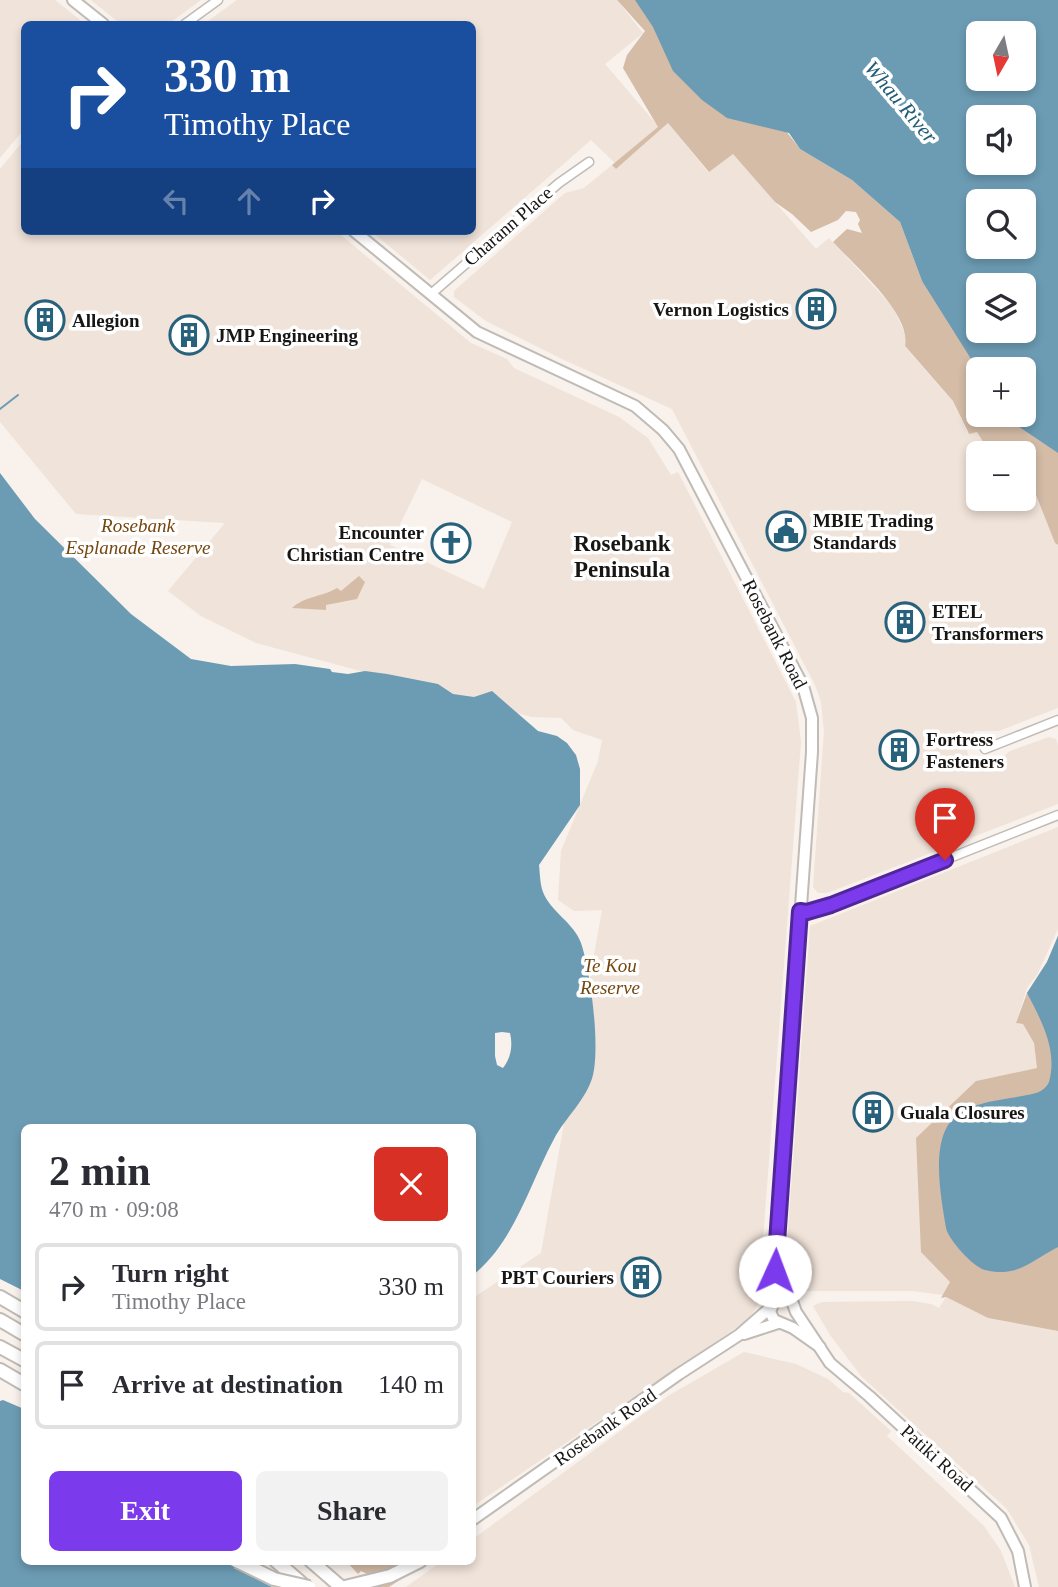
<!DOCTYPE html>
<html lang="en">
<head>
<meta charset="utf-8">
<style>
	body { margin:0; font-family:"Times New Roman",serif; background:#f2f2f3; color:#2b2b33; height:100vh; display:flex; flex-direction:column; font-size:26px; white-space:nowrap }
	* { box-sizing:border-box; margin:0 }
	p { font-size:23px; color:#7c7c81 }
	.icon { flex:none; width:38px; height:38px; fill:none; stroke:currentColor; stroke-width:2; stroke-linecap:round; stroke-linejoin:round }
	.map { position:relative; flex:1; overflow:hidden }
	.panel { position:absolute; left:21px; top:1124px; width:455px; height:441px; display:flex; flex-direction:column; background:#fff; border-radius:10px; box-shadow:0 4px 10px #0003 }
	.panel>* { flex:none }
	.banner { position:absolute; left:21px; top:21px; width:455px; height:214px; border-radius:10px; box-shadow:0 4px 10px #0003; background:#1a4fa0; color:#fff; overflow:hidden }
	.needle { width:46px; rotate:189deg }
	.controls { position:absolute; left:966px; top:21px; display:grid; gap:14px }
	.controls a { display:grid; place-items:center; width:70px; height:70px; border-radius:10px; background:#fff; box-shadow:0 4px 10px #0003; font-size:35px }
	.pin { position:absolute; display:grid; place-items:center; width:60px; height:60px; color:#fff; margin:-72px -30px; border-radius:50% 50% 50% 0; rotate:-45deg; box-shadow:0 0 7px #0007 }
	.pin .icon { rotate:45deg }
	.me { position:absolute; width:77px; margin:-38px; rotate:2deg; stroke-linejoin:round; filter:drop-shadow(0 0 5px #0008) }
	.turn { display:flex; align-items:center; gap:24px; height:147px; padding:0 28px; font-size:32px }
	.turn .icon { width:91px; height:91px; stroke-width:2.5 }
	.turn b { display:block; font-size:49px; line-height:60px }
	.lanes { display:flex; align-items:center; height:66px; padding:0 28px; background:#0003; justify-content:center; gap:35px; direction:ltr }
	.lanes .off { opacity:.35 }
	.round { display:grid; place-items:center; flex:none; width:74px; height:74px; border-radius:10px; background:#f2f2f3 }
	.head { display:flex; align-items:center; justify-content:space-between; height:119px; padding:0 28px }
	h1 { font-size:42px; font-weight:800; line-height:52px }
	.button { display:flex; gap:14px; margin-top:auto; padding:14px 28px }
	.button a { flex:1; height:80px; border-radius:10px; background:#7c3aed; color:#fff; font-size:28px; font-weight:800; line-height:80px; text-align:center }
	.button a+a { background:#f2f2f3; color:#2b2b33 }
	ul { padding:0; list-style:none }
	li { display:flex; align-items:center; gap:21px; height:88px; margin:0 14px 10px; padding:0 14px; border:4px solid #e1e1e2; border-radius:10px }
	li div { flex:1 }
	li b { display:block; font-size:26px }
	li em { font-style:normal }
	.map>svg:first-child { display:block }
</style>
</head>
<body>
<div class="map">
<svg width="1058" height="1587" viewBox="0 0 1058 1587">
	<rect width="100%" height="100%" fill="#f8f1ec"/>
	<g fill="#f0e3d9" fill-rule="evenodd">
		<polygon points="0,0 55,0 85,24 24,24 24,129 0,158"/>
		<polygon points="91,0 201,0 168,24 121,24"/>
		<polygon points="237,0 617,0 643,33 605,64 659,127 615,163 591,140 430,280 371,231 472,231 472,24 204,24"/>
		<polygon points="668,123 708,172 732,153 816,249 829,238 893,307 907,338 905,347 953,401 968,434 977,431 990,453 978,453 978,499 1024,499 1024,474 1034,490 1055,543 1058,545 1058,708 999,731 975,731 966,746 969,758 974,764 986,767 994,765 1010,751 1049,737 1056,739 1058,745 1058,804 827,893 818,893 813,887 824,731 821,702 815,685 672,409 562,359 486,321 454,297 454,291 565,193 584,188 612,165 616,169"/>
		<path d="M24,140V231H336L471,343L507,359L514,368L619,417L648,438L671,475L678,472L796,702L801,742L758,1304L749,1319L473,1506V1298L541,1253L602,910L574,911L558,900L561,851L598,761L602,740L573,730L561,718L532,717L256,643L201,616L168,591L225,523L76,514L0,422V169ZM422,479L512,522L484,589L390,545Z"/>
		<polygon points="1058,827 1058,929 1037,975 1027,988 1016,1023 1023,1024 1034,1043 1037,1068 976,1081 951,1282 943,1295 913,1291 800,1291 792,1283 787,1245 810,926"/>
		<polygon points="946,1297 988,1318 1058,1331 1058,1587 1039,1587 1029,1545 1007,1509 862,1377 830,1335 813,1306 822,1302 913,1301 931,1304 939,1308"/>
		<polygon points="744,1352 796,1364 828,1379 843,1392 849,1393 891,1431 887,1436 984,1526 1001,1551 1015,1587 406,1587 442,1561 472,1561 473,1539 668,1396"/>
	</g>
	<g fill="#d4bca7">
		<path d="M617,0H684L800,149L852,180L900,222L922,281L978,331V415H1024L1058,410V545L1055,543L1034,490L1024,474V453H990L977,432L969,434L953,401L905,346C912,314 854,265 833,242L847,229L862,233L858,224L860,220L856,212L846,211L838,220L811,232L792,214L775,202L733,154L709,172L668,123L616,169L612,165L658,127L623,68L627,55L645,31Z"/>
		<path d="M359,576L365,582L357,599L326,605V610L292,608C305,596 322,597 337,588L341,591Z"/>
		<polygon points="1058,936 1058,1331 988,1318 946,1297 941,1298 950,1282 921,1252 916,1138 976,1081 1037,1068 1034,1043 1023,1024 1016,1023 1027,993 1047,962"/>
		<polygon points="346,1561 416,1561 418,1568 389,1587 374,1587 373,1577 361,1571 358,1574"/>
	</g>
	<g fill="#6c9cb4" fill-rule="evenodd">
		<path d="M635,0H1058V453L1012,422L1007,415H1024V369L978,370L922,281L900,222L852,180L800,149L789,133L727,118L702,100L673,71L653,27ZM978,33H1024V79H978ZM978,117H1024V163H978ZM978,201H1024V247H978ZM978,285H1024V331H978Z"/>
		<path d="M0,473L35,519L131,614L191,659L231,666L295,664L330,669L332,672L348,674L365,671L387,674L438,684L453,694L474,697L492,691L538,731L557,736L567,743L576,755L580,769V805L539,865C540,874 540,884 543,892C550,911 574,923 581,943C591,973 600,1045 593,1075C587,1099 565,1118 554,1139C530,1183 514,1243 473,1275L472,1127H24V1291L0,1279ZM502,1032L510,1033C513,1045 511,1058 503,1068L497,1065L495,1056V1033Z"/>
		<path d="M1058,936V1247C1031,1261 1017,1278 985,1270C973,1267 948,1239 946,1228C941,1197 929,1138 956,1116C973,1102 1001,1100 1022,1096C1033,1094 1044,1093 1049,1082C1058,1050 1041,1020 1027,993L1047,962Z"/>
		<polygon points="3,1400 24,1409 24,1561 223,1561 272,1587 0,1587 0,1401"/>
	</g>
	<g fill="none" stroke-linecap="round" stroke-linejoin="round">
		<polyline stroke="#6c9cb4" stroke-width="2" points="0,409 18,395"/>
		<g stroke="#c0bbb5" stroke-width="11">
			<g id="minor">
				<polyline points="185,24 218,0"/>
				<polyline points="431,294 559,183 589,162"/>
				<polyline points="985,749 1058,720"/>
				<polyline points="800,911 810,911 831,905 1058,815"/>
			</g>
		</g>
		<g stroke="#c0bbb5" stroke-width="14">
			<g id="major">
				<polyline points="73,0 103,24"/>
				<polyline points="354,231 477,332 635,406 663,430 679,449 803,686 812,718 812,752 775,1271 770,1291 771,1306"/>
				<polyline points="775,1271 783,1298"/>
				<polyline points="744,1334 778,1323"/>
				<polyline points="820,1347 793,1328 774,1320 770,1312 774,1302 783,1298 792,1301 796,1312 830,1363 869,1396 1001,1518 1018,1551 1025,1587"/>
				<polyline points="472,1520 679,1374 739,1335 770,1308"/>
			</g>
		</g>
		<g stroke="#c0bbb5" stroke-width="16">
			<g id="highway">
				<polyline points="0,1297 24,1311"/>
				<polyline points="0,1320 24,1334"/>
				<polyline points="0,1347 24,1360"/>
				<polyline points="0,1370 24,1384"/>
				<polyline points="276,1561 306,1587"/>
				<polyline points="311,1561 341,1587"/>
				<polyline points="345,1587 390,1576 420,1561"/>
			</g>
		</g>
		<use href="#minor" stroke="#fff" stroke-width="8"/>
		<use href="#major" stroke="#fff" stroke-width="10"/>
		<use href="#highway" stroke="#fff" stroke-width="12"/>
		<g stroke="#c0bbb5" stroke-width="16" stroke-linecap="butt">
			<polyline id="highway-bridge" points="237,1561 274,1579 309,1587"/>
		</g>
		<use href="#highway-bridge" stroke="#fff" stroke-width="12"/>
	</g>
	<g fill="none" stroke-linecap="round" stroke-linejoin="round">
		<g stroke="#51269a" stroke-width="18">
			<polyline id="route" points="775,1271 800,911 807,912 831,905 945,860"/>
		</g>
		<use href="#route" stroke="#7c3aed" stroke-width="12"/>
	</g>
	<defs>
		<g id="building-ring" transform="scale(2.0125)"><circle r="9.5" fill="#fff" stroke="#28617b" stroke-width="1.5"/><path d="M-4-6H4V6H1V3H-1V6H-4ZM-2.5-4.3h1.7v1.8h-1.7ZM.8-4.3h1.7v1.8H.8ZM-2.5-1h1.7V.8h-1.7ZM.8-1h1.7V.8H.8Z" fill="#28617b"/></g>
		<g id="civic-ring" transform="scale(2.0125)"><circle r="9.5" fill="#fff" stroke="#28617b" stroke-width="1.5"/><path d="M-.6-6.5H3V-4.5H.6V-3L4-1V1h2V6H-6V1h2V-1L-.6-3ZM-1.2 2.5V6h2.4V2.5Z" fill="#28617b"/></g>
		<g id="church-ring" transform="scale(2.0125)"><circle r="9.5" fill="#fff" stroke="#28617b" stroke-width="1.5"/><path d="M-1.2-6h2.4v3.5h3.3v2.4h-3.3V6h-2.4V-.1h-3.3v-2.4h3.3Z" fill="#28617b"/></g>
	</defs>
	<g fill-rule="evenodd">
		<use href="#building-ring" x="816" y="309"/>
		<use href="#building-ring" x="45" y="320"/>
		<use href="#building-ring" x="189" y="335"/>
		<use href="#civic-ring" x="786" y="531"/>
		<use href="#church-ring" x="451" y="543"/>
		<use href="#building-ring" x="905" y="622"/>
		<use href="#building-ring" x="899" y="750"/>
		<use href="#building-ring" x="873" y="1112"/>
		<use href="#building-ring" x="641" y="1277"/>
	</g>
	<g text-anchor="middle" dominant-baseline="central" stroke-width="7" stroke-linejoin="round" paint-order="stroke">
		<g font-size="19" fill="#181614" stroke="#fff">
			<text transform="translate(508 226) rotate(-41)">Charann Place</text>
			<text transform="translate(775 634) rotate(63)">Rosebank Road</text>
			<text transform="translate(605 1427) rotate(-35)">Rosebank Road</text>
			<text transform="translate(937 1458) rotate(42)">Patiki Road</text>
		</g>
		<g font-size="19" font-weight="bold" fill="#181614" stroke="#fff" text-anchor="start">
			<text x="789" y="309" text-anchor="end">Vernon Logistics</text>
			<text x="72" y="320">Allegion</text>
			<text x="216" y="335">JMP Engineering</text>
			<text x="813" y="520">MBIE Trading<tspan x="813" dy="22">Standards</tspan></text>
			<text x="424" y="532" text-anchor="end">Encounter<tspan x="424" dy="22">Christian Centre</tspan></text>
			<text x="932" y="611">ETEL<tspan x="932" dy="22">Transformers</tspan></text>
			<text x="926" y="739">Fortress<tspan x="926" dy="22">Fasteners</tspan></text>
			<text x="900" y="1112">Guala Closures</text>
			<text x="614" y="1277" text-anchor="end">PBT Couriers</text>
		</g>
		<g font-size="19" font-style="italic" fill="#76460f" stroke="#fff">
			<text x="138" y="525">Rosebank<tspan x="138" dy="22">Esplanade Reserve</tspan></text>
			<text x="610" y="965">Te Kou<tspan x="610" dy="22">Reserve</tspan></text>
		</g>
		<g font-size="21" font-style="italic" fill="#205c76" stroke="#fff">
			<text transform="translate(901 102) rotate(50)">Whau River</text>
		</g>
		<g font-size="23" font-weight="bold" fill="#181614" stroke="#fff">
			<text x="622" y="543">Rosebank<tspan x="622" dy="26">Peninsula</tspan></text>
		</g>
	</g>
</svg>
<div class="controls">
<a><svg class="needle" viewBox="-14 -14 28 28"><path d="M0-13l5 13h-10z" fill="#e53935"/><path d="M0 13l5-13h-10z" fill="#7c7c81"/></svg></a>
<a><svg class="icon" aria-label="sound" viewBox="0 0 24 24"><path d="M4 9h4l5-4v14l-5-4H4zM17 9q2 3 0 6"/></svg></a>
<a><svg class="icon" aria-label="search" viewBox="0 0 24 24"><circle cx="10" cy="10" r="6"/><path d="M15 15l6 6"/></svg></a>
<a><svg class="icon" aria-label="layers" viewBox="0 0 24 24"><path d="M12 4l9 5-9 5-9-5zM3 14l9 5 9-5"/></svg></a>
<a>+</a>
<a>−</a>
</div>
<div class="pin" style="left:945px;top:860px;background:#d93025"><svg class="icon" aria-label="arrive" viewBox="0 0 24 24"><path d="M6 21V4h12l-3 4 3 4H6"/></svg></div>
<svg class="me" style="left:775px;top:1271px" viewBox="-20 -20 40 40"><circle r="19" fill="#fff"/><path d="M0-13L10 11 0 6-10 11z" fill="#7c3aed"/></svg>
<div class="banner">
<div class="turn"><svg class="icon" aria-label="right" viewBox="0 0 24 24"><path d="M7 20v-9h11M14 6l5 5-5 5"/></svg><div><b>330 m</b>Timothy Place</div></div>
<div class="lanes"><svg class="icon off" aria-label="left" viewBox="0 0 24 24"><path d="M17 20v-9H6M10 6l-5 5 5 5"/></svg><svg class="icon off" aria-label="ahead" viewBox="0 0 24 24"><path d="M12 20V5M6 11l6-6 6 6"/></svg><svg class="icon" aria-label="right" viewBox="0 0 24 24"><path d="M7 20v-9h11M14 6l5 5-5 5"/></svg></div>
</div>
<section class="panel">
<div class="head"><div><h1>2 min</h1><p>470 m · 09:08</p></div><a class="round" style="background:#d93025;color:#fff"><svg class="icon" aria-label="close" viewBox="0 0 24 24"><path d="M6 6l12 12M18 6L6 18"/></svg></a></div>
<ul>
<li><svg class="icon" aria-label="right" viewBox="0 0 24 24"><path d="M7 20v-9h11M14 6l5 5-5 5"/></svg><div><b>Turn right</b><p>Timothy Place</p></div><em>330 m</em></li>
<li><svg class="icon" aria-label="arrive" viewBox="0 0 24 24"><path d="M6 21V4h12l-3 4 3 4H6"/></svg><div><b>Arrive at destination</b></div><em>140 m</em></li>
</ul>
<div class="button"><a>Exit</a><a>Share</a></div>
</section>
</div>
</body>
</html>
